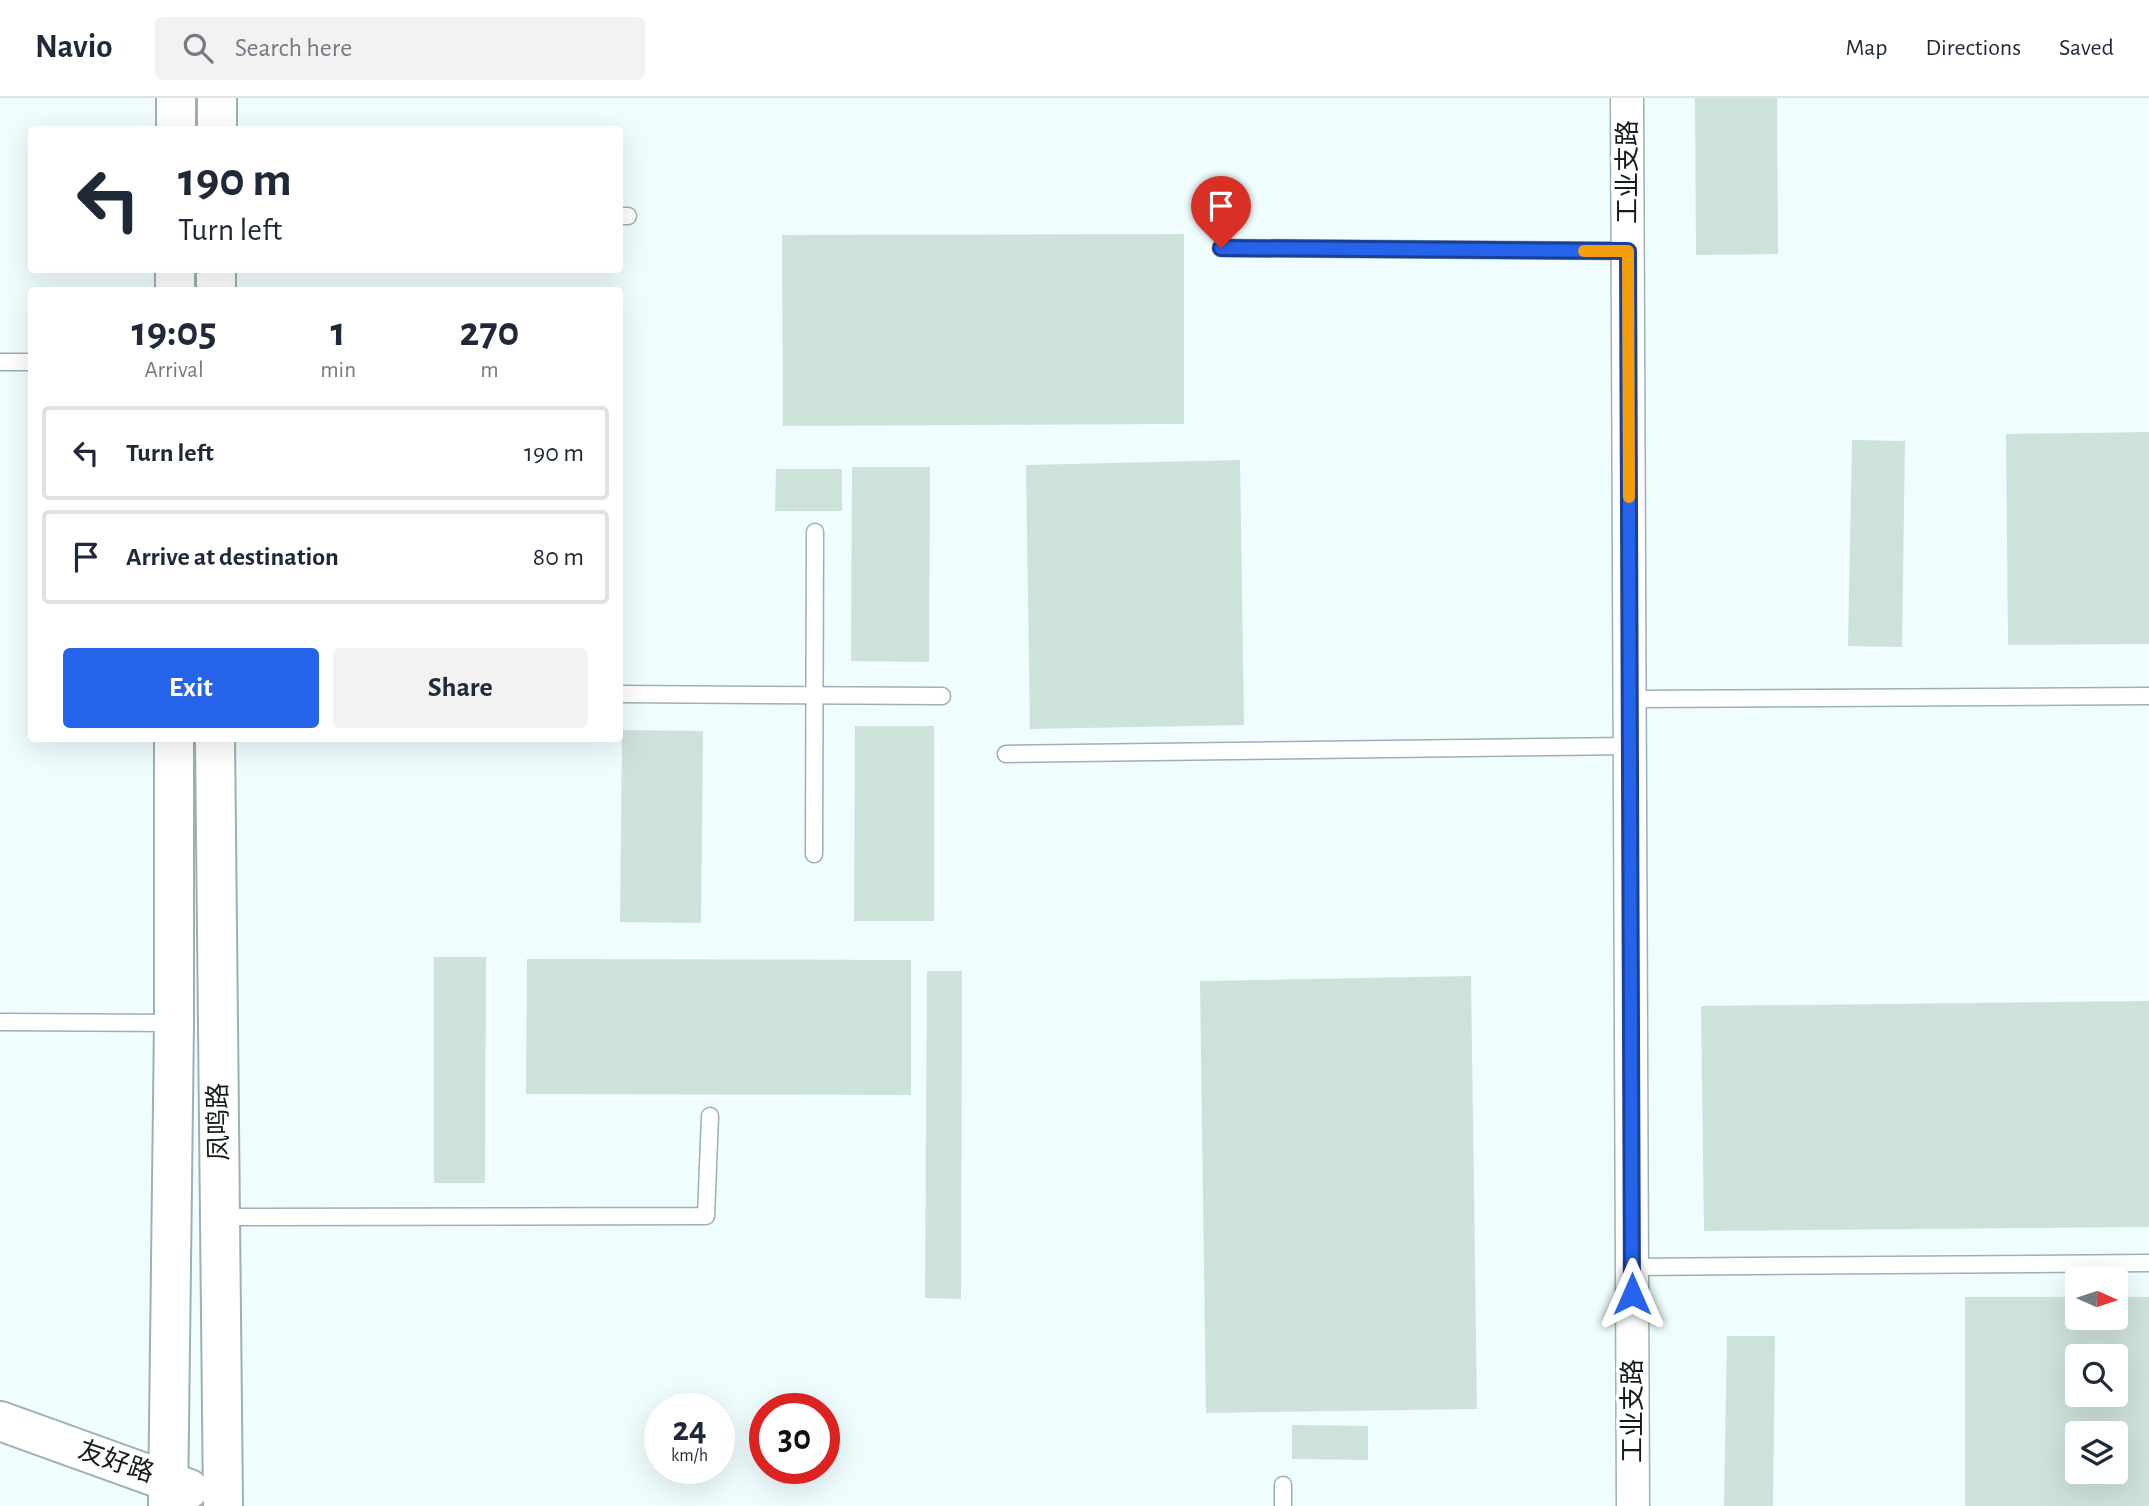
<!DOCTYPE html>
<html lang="en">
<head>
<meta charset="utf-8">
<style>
	body { margin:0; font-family:"Alegreya Sans","Noto Sans SC",sans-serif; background:#f2f2f3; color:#1f2937; height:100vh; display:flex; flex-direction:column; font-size:26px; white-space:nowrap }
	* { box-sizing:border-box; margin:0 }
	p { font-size:23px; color:#747a83 }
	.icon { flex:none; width:38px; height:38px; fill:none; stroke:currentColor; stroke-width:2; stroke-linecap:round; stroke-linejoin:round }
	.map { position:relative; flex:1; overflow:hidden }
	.details { position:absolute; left:28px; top:189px; width:595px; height:455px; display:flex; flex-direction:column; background:#fff; border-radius:7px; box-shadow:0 7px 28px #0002 }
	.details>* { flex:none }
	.guide { position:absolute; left:28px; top:28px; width:595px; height:147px; border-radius:7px; box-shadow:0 7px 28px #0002; background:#fff; color:#1f2937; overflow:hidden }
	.needle { width:46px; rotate:93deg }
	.controls { position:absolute; left:2065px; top:1169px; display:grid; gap:14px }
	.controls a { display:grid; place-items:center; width:63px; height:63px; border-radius:7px; background:#fff; box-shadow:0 7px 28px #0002; font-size:35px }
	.speed { position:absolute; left:644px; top:1295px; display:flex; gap:14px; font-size:35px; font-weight:700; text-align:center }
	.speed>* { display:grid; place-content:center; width:91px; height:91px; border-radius:50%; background:#fff; box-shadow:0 7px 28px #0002; line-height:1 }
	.speed small { font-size:18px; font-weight:400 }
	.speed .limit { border:10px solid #d22; background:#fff; color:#111 }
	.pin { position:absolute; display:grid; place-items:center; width:60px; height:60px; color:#fff; margin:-72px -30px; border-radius:50% 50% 50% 0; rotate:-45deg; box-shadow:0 0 7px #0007 }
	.pin .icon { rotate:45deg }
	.me { position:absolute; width:77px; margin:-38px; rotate:0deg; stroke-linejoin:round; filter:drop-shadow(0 0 5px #0008) }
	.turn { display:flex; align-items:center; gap:24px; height:147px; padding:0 35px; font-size:32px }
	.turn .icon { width:91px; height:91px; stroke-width:2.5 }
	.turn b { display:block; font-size:49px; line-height:60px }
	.eta { display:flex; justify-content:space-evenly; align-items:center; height:119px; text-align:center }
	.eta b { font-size:42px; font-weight:700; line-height:49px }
	.primary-button { display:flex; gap:14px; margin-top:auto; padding:14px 35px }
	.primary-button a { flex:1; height:80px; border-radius:7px; background:#2563eb; color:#fff; font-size:28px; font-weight:700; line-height:80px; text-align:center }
	.primary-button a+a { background:#f2f2f3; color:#1f2937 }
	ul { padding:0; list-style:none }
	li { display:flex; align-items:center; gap:21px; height:94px; margin:0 14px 10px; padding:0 21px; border:4px solid #e0e1e3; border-radius:7px }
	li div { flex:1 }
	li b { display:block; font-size:26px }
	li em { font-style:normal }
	header { display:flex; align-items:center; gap:42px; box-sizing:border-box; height:98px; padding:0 35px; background:#fff; border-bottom:2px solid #e0e1e3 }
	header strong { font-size:33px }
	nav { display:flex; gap:38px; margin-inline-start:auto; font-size:24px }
	.search { width:490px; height:63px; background:#f2f2f3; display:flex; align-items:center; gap:18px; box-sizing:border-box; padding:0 24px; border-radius:7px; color:#747a83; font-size:26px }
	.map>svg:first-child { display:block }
</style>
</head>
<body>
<header>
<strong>Navio</strong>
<div class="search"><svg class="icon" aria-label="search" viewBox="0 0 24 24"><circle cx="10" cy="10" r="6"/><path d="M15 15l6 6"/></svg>Search here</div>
<nav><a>Map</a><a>Directions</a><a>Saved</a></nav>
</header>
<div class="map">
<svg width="2149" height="1408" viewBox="0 0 2149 1408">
	<rect width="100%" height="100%" fill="#f0fdfe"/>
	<g fill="#cee2dc" fill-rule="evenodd">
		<polygon points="1695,0 1777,0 1778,156 1696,157"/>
		<polygon points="1184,136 1184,326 783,328 782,137"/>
		<polygon points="2149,334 2149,546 2008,547 2006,336"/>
		<polygon points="1852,342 1905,343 1902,549 1848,548"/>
		<polygon points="1240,362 1244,627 1030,631 1026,367"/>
		<polygon points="852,369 930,369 929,564 851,563"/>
		<polygon points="776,371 842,371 842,413 775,413"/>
		<polygon points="855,628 934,628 934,823 854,823"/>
		<polygon points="622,632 703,633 701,825 620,824"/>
		<polygon points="434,859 486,859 485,1085 434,1085"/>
		<polygon points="527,861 911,862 911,997 526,996"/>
		<polygon points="927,873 962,873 961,1201 925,1200"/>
		<polygon points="1471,878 1477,1311 1206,1315 1200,883"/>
		<polygon points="2149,903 2149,1129 1704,1133 1701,908"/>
		<path d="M1965,1199H2077V1220H2116V1199H2149V1408H1965ZM2077,1258H2116V1297H2077ZM2077,1335H2116V1374H2077Z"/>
		<polygon points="1727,1238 1775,1238 1773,1408 1724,1408"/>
		<polygon points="1292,1327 1368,1328 1368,1362 1292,1361"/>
	</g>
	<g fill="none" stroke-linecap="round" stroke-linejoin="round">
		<g stroke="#9db0b2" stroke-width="19">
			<g id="lane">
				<polyline points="620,118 628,118"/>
				<polyline points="1221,150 1628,153"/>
				<polyline points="0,264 32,264"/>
				<polyline points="620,596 942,598"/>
				<polyline points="1630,601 2149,598"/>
				<polyline points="1006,656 1630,648"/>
				<polyline points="814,756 815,434"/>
				<polyline points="0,924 174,925"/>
				<polyline points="221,1119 706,1118 710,1018"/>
				<polyline points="1632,1169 2149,1165"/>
				<polyline points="1283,1387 1283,1408"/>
			</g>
		</g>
		<g stroke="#9db0b2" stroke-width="35">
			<polyline id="street" points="1627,0 1633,1408"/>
		</g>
		<g stroke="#9db0b2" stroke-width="42">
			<g id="secondary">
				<polyline points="176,32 176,0"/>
				<polyline points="217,32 217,0"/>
				<polyline points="175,192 175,172"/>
				<polyline points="216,192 216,172"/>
				<polyline points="215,640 223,1408"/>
				<polyline points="0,1323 189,1391"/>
				<polyline points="168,1408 174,925 174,640"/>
			</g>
		</g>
		<use href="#lane" stroke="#fff" stroke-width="16"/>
		<use href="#street" stroke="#fff" stroke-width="32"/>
		<use href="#secondary" stroke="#fff" stroke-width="38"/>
	</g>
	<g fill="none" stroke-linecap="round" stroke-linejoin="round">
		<g stroke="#184099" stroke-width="18">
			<polyline id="route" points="1221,150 1628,153 1632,1196"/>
		</g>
		<use href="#route" stroke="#2563eb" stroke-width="12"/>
		<polyline stroke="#f59e0b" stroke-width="12" points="1584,153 1628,153 1629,399"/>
	</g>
	<g text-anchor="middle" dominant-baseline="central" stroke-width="7" stroke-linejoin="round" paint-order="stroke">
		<g font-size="26" fill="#151c1d" stroke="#fff">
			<text transform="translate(1628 74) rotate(-90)">工业支路</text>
			<text transform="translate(219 1024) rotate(-91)">凤鸣路</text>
			<text transform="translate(1633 1313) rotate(-90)">工业支路</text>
			<text transform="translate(116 1364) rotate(19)">友好路</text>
		</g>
	</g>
</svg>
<div class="controls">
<a><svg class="needle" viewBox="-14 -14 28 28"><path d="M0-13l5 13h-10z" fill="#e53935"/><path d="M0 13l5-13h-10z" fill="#747a83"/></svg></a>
<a><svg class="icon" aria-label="search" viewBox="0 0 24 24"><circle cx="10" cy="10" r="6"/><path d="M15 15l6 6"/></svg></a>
<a><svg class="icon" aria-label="layers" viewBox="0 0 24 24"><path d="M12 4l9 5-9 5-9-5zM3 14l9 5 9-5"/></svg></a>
</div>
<div class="speed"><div>24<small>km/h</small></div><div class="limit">30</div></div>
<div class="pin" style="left:1221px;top:150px;background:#d93025"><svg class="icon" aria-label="arrive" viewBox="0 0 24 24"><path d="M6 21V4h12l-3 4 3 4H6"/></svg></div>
<svg class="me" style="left:1632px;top:1196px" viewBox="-20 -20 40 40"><path d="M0-17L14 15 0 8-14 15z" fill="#2563eb" stroke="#fff" stroke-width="4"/></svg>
<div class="guide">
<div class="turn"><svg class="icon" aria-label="left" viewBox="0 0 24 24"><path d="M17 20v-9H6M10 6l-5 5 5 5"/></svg><div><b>190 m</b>Turn left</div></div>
</div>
<section class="details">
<div class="eta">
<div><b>19:05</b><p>Arrival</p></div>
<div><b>1</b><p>min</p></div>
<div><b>270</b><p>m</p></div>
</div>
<ul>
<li><svg class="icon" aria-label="left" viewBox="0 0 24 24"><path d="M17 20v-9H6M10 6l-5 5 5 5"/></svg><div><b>Turn left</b></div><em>190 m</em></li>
<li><svg class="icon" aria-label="arrive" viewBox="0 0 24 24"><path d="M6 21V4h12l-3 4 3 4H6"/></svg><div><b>Arrive at destination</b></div><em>80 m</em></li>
</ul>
<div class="primary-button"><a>Exit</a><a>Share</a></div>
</section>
</div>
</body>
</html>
